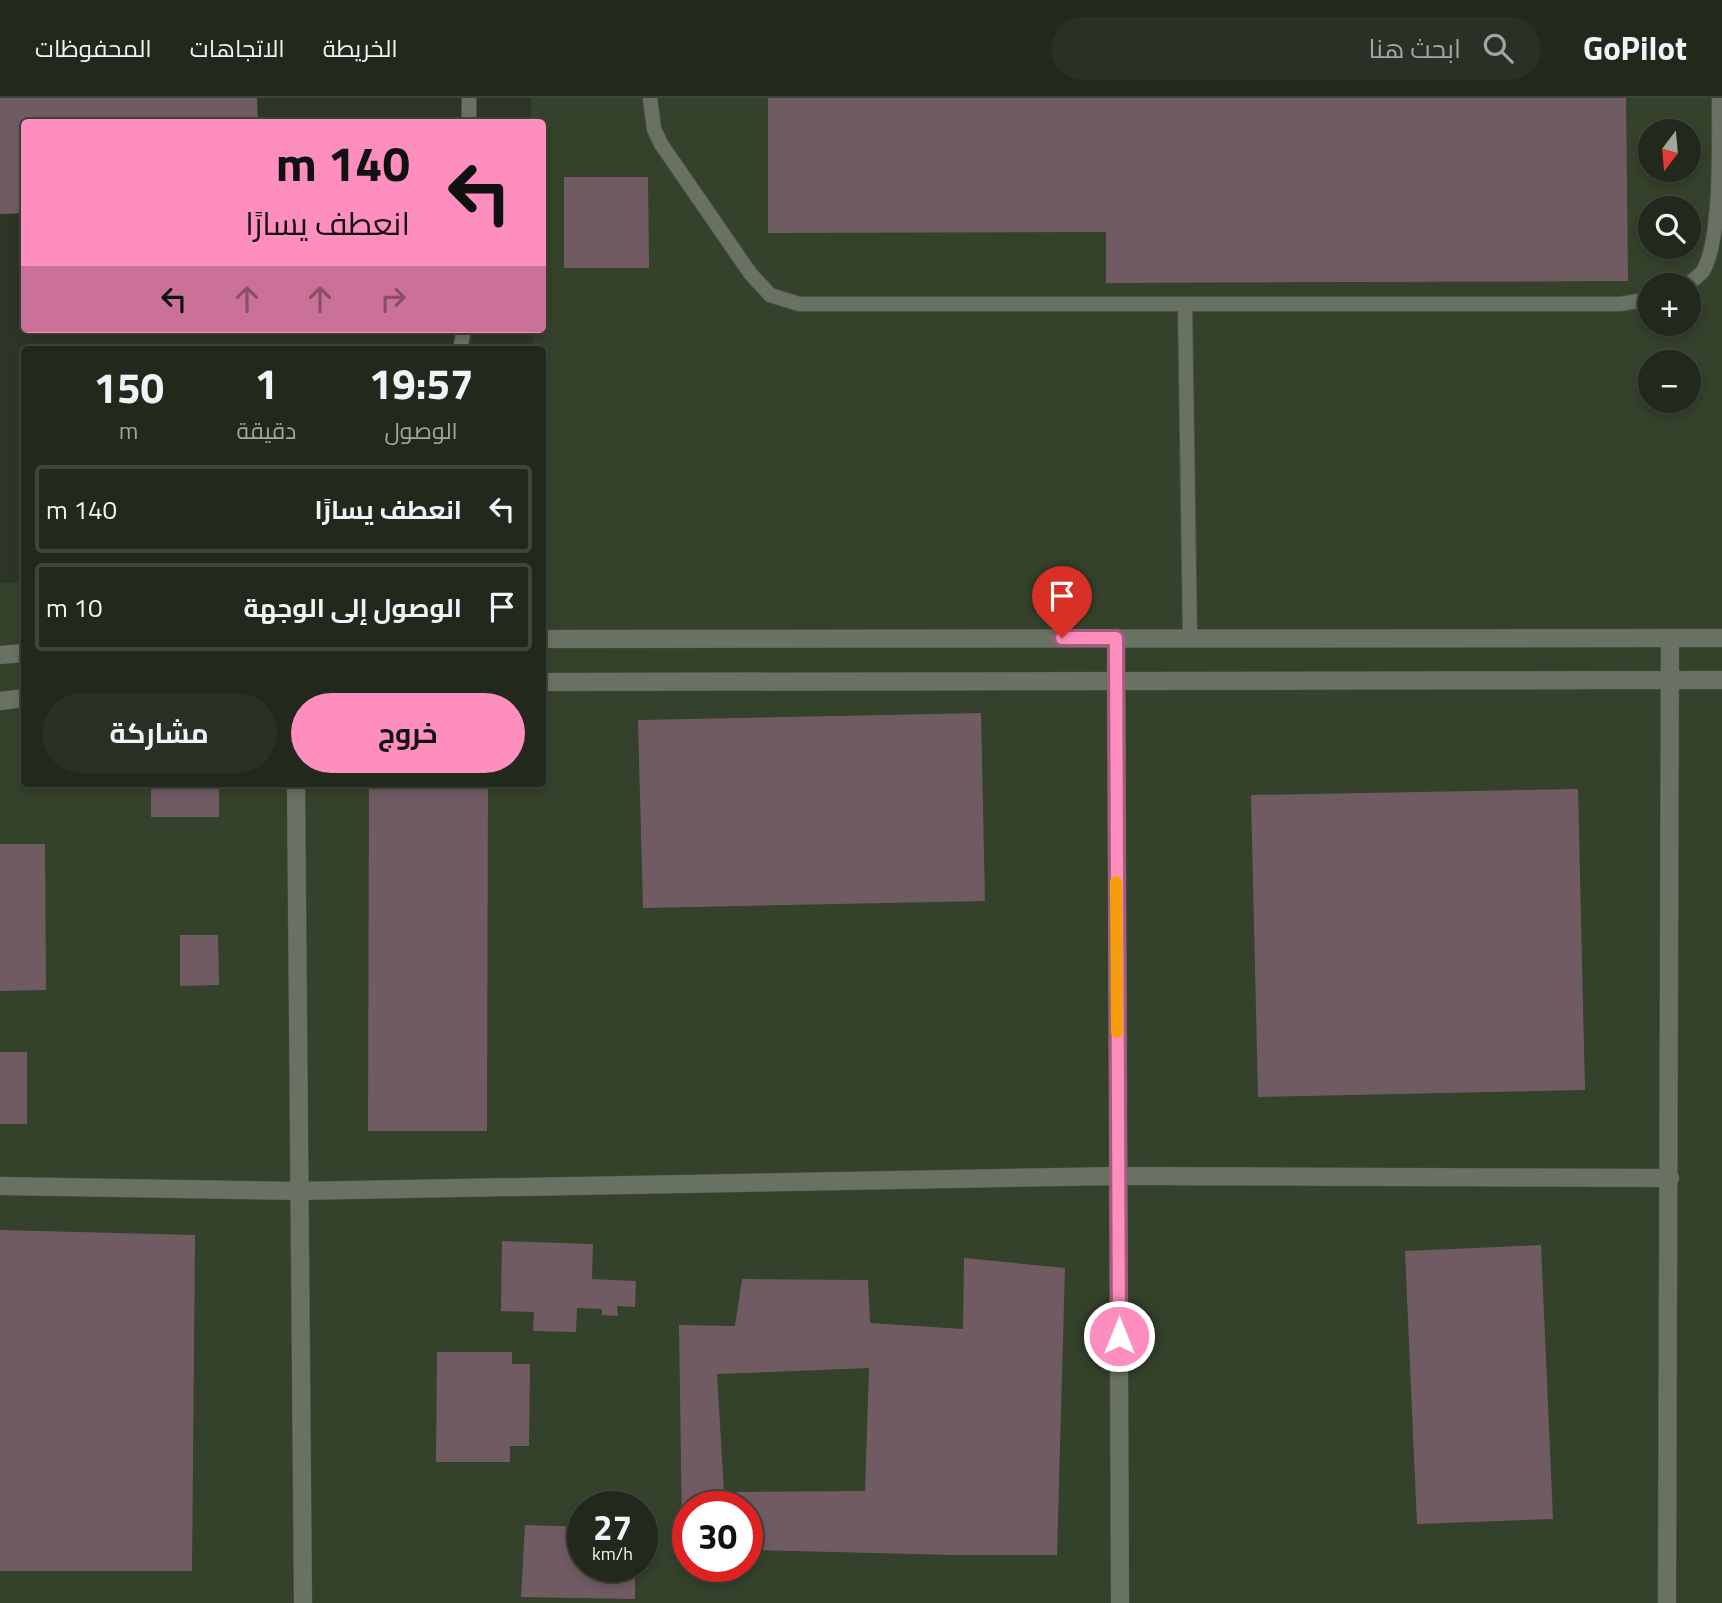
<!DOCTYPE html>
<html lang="ar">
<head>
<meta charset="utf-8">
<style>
	body { margin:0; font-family:"Titillium Web",Cairo,sans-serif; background:#2a3025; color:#f1f3f6; direction:rtl; height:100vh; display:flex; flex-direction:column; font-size:26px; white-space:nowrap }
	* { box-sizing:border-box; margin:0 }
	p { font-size:23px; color:#a2a6a3 }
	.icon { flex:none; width:38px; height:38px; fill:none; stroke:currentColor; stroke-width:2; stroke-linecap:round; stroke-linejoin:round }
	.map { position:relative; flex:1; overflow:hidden; direction:ltr }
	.side { position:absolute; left:21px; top:248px; width:525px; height:441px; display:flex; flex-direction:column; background:#22281c; border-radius:7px; box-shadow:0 4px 10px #0003,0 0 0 2px #3f443b; direction:rtl }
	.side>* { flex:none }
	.guide { position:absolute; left:21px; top:21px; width:525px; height:214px; border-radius:7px; box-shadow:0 4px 10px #0003,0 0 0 2px #3f443b; direction:rtl; background:#fe8ebe; color:#111; overflow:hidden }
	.needle { width:46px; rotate:196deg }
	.buttons { position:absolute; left:1638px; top:21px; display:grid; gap:14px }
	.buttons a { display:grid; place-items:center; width:63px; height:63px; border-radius:50%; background:#22281c; box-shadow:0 4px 10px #0003,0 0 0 2px #3f443b; font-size:35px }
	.speed { position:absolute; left:567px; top:1393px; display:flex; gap:14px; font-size:35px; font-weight:700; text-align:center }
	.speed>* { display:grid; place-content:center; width:91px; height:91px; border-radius:50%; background:#22281c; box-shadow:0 4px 10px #0003,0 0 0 2px #3f443b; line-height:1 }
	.speed small { font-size:18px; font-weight:400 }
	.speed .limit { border:10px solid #d22; background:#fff; color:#111 }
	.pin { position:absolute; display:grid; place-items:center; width:60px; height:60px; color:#fff; margin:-72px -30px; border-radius:50% 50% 50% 0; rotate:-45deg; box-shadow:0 0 7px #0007 }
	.pin .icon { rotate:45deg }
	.me { position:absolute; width:77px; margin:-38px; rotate:0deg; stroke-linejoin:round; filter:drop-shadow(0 0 5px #0008) }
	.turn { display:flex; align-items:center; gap:24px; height:147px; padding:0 21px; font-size:32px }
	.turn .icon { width:91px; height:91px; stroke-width:2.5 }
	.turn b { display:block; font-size:49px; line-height:60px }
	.lanes { display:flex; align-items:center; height:66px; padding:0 21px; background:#0003; justify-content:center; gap:35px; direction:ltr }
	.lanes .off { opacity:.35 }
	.eta { display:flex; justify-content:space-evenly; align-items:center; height:119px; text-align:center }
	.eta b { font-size:42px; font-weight:700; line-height:49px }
	.action { display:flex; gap:14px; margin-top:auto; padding:14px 21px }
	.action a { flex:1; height:80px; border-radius:42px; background:#fe8ebe; color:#111; font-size:28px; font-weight:700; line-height:80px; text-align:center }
	.action a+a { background:#2a3025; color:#f1f3f6 }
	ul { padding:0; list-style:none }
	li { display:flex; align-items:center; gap:21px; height:88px; margin:0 14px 10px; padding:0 7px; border:4px solid #3f443b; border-radius:7px }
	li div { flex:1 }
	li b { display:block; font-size:26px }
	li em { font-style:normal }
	header { display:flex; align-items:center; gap:42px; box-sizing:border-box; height:98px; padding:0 35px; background:#22281c; border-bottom:2px solid #3f443b }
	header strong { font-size:33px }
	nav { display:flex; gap:38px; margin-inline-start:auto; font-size:24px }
	.search { width:490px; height:63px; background:#2a3025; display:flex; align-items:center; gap:18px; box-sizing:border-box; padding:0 24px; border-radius:38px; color:#a2a6a3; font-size:26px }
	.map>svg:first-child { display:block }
</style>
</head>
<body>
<header>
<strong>GoPilot</strong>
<div class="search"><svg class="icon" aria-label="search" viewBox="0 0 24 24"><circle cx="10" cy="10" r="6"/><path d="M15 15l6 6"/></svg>ابحث هنا</div>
<nav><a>الخريطة</a><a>الاتجاهات</a><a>المحفوظات</a></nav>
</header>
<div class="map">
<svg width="1722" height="1505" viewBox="0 0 1722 1505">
	<rect width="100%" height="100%" fill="#2d3626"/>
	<path fill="#34412b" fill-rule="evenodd" d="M531,0H1722V1505H0V485L24,484V686H542V252H533V231H542V24H531ZM1650,33H1689V72H1650ZM1650,110H1689V149H1650ZM1650,187H1689V226H1650ZM1650,264H1689V303H1650ZM583,1409H642V1468H583ZM688,1409H747V1468H688Z"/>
	<g fill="#705b63" fill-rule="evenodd">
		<polygon points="0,0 257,0 258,24 24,24 24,115 0,116"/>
		<polygon points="768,0 1626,0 1628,183 1106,185 1106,134 768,135"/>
		<polygon points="564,79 648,79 649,170 564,170"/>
		<polygon points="981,615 985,803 643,810 638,622"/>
		<rect x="151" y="686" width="68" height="33"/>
		<polygon points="369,686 488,686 487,1033 368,1033"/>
		<polygon points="1578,691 1585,992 1258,999 1251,697"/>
		<polygon points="0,746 45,746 46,892 0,893"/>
		<polygon points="180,837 218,837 219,887 180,888"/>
		<rect x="0" y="954" width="27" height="72"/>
		<polygon points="0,1132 195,1137 192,1473 0,1473"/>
		<polygon points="502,1143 593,1146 592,1181 636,1183 635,1209 617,1208 618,1218 602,1217 602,1211 577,1210 576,1234 533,1233 534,1214 501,1213"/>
		<polygon points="1541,1147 1553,1421 1417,1426 1405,1153"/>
		<path d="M964,1160L1065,1170L1057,1457H955L747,1452V1409H688V1435H682L679,1227L735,1228L742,1181L868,1182L870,1225L963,1231ZM869,1270L865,1393L724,1394L717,1276Z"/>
		<polygon points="437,1254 512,1254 512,1266 530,1266 529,1348 510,1348 510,1364 436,1364"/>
		<polygon points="525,1427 583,1429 583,1468 635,1468 635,1501 521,1499"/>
	</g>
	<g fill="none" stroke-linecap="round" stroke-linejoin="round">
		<g stroke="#4a5243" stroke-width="16">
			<g id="lane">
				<polyline points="650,0 654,31 661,46 750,175 770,197 799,206 1620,206 1650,201"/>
				<polyline points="469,24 469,0"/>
				<path d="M1687,187C1692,183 1699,178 1703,173C1722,141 1719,41 1719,0"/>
				<polyline points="1185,206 1190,540"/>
				<polyline points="460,252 464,231"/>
			</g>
		</g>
		<g stroke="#4a5243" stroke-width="19">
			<g id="street">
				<polyline points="1116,540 1120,1505"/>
				<polyline points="542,541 1722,540"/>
				<polyline points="0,557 24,555"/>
				<polyline points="542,584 1722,582"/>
				<polyline points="0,603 24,600"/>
				<polyline points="296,686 303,1505"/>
				<polyline points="0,1088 298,1093 1118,1078 1670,1080"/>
				<polyline points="1667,1505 1670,540"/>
			</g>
		</g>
		<use href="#lane" stroke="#687162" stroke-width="14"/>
		<use href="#street" stroke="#687162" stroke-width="18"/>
	</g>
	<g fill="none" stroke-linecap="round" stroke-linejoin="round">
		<g stroke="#a55c7c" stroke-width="18">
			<polyline id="route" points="1062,540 1116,540 1119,1238"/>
		</g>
		<use href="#route" stroke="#fe8ebe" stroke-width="12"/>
		<polyline stroke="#f59e0b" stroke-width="12" points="1116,784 1117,934"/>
	</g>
</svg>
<div class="buttons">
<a><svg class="needle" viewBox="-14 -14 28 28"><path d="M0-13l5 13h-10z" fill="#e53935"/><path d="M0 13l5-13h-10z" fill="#a2a6a3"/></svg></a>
<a><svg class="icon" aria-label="search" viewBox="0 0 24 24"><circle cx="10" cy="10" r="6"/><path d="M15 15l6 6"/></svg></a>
<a>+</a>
<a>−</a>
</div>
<div class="speed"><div>27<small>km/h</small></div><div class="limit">30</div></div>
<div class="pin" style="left:1062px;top:540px;background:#d93025"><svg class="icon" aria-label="arrive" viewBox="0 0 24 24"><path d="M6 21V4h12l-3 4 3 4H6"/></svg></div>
<svg class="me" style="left:1119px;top:1238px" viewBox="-20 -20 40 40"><circle r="17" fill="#fe8ebe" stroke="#fff" stroke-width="3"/><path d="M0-11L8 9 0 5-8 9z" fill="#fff"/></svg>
<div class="guide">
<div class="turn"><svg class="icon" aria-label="left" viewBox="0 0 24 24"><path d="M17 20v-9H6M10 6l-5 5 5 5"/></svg><div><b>140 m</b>انعطف يسارًا</div></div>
<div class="lanes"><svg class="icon" aria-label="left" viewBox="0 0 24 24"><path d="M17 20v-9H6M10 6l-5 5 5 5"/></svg><svg class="icon off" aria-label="ahead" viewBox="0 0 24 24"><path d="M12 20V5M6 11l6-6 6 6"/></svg><svg class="icon off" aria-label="ahead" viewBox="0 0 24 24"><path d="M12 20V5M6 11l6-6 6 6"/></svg><svg class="icon off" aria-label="right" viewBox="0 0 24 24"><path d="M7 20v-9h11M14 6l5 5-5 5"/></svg></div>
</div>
<section class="side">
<div class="eta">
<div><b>19:57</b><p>الوصول</p></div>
<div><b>1</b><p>دقيقة</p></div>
<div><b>150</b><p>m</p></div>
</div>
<ul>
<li><svg class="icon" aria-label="left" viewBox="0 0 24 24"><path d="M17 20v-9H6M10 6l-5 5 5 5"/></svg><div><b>انعطف يسارًا</b></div><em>140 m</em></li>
<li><svg class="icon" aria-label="arrive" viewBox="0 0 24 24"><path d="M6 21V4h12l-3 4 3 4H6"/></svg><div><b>الوصول إلى الوجهة</b></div><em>10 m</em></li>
</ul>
<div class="action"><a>خروج</a><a>مشاركة</a></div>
</section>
</div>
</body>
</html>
